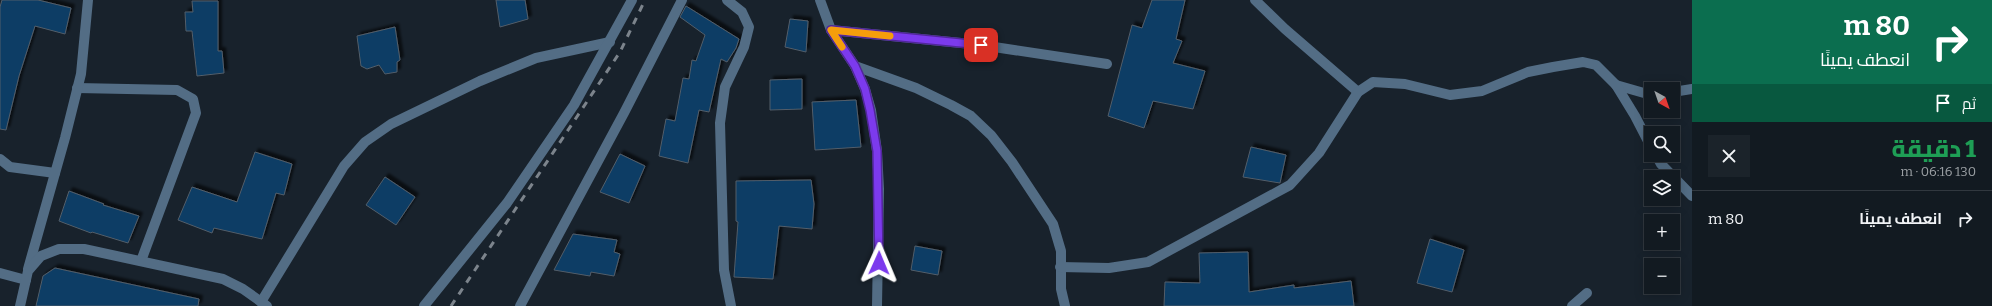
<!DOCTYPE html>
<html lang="ar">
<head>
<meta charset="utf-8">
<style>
	body { margin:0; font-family:Bitter,Cairo,serif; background:#1b232a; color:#f1f3f6; direction:rtl; height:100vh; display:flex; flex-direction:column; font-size:15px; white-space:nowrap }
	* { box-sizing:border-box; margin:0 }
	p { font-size:13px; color:#9ca1a5 }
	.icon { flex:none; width:22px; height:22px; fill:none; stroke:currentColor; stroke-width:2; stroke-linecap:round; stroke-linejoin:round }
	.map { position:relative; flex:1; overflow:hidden; direction:ltr }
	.panel { display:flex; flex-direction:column; background:#121a21; width:300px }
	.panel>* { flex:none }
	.top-card { background:#0b6e4f; color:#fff; overflow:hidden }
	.needle { width:26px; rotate:140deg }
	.buttons { position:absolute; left:1644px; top:82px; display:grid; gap:8px }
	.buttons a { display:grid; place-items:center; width:36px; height:36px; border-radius:0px; background:#121a21; box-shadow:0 2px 10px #0003,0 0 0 1px #31383f; font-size:20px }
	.pin { position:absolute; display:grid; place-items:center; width:34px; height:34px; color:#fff; margin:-17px; border-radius:8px; box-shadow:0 2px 6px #0006 }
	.me { position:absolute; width:44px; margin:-22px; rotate:1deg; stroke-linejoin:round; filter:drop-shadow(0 0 3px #0008) }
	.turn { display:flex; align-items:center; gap:14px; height:84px; padding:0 16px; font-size:18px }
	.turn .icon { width:52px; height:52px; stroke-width:2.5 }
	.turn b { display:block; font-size:28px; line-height:34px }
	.then { display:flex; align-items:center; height:38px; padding:0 16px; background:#0003; gap:8px; font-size:15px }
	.round { display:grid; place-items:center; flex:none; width:42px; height:42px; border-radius:0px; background:#1b232a }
	.head { display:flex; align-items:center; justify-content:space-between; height:68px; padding:0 16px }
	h1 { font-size:24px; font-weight:800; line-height:30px; color:#1e9e55 }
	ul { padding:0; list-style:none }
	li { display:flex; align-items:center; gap:12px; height:56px; padding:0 16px; border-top:1px solid #31383f }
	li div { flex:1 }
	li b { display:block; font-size:15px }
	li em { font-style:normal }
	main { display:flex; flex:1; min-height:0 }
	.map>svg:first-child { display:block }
</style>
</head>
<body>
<main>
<section class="panel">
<div class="top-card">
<div class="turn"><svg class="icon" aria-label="right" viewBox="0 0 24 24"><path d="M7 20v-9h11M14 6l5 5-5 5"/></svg><div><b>80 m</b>انعطف يمينًا</div></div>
<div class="then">ثم<svg class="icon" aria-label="arrive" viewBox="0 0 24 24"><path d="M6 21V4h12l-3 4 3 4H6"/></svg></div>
</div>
<div class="head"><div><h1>1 دقيقة</h1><p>130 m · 06:16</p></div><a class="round"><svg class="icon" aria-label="close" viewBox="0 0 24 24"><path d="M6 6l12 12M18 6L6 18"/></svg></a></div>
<ul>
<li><svg class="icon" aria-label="right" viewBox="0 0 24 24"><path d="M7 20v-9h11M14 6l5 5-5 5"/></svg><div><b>انعطف يمينًا</b></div><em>80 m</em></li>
</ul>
</section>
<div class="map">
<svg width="1692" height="306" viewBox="0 0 1692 306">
	<defs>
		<filter id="shadow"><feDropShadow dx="3.5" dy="-3.5" stdDeviation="1" flood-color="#0009"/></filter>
	</defs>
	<rect width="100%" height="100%" fill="#18222c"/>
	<g fill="#083c65" stroke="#535e6a" filter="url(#shadow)">
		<polygon points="2,0 38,0 71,8 65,34 35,26 19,76 6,130 0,129 0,7"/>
		<polygon points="496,0 525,0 528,19 500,27"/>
		<polygon points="1152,0 1185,0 1176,39 1182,41 1173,63 1205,71 1193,109 1153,101 1144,128 1108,116 1132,25 1142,28"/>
		<polygon points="192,1 218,1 218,51 222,51 224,73 197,76 192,31 186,31 185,12 193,12"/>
		<polygon points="686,6 739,39 736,48 727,62 721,59 709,112 699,110 688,163 659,156 666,119 675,121 683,78 689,79 692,60 696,61 705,35 680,17"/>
		<polygon points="790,19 808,21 806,52 785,47"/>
		<polygon points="395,27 400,60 397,62 397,72 385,74 379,65 367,69 361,66 357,36"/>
		<polygon points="802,79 802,109 770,110 770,80"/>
		<polygon points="856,100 861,147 815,150 812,102"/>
		<polygon points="1251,147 1286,155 1280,183 1243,177"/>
		<polygon points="255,152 292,164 284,195 276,193 262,239 214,228 212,233 178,220 192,187 237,202"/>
		<polygon points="620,154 645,166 629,203 600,192"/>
		<polygon points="385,177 415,197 396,225 366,205"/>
		<polygon points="811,180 814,204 812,229 779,226 773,279 734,277 738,222 736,221 736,181"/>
		<polygon points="69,191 104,204 103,205 139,216 128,243 92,232 91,233 59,221"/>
		<polygon points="573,234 617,240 614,252 620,254 614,276 591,272 590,276 554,270"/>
		<polygon points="1430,239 1464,250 1452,292 1417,283"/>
		<polygon points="915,246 942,251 938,275 911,270"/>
		<polygon points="1248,252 1249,292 1294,285 1294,288 1351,281 1354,306 1164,306 1165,282 1200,283 1199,253"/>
		<polygon points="55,268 199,299 198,306 36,306 43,276"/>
	</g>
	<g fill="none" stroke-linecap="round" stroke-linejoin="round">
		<g stroke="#536d85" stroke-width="10">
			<polyline points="727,0 742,12 749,27 744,47 725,87 720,123 724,270 731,306"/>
			<polyline points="820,0 831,30 855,66 865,89 871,110 877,151 879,189 877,306"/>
			<polyline points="1255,0 1285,29 1358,92"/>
			<polyline points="831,30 981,45 1107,64"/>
			<polyline points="855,66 916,88 951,105 971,116 991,135 1012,162 1053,224 1061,251 1061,289 1065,306"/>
			<polyline points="1616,85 1651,95"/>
			<polyline points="77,88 177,90 193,99 196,113 141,261"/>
			<polyline points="1673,92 1692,89"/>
			<polyline points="1656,155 1661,164 1692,196"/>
			<polyline points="0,159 10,167 55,173"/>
			<polyline points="1060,267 1109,268 1148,262 1290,185 1319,153 1358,92 1373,82 1405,84 1450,95 1482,91 1528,72 1553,67 1583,62 1596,65 1616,85 1635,116 1651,147"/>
			<polyline points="28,269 65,138 81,74 88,0"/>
			<polyline points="0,273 26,280"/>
			<polyline points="261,302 344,166 365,142 391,124 480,81 536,58 610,42"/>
			<polyline points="20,306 28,271 41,256 59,249 84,249 223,279 243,289 267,306"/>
			<polyline points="424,306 507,203 574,105 632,0"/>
			<polyline points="520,306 624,113 682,0"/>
			<polyline points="1572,306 1587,293"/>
		</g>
		<polyline stroke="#7c848c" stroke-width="3" stroke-dasharray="7 7" stroke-linecap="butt" points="451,306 620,52 645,0"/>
	</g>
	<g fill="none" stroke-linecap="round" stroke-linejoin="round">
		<g stroke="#51269a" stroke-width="10">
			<polyline id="route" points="879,263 877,151 870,110 865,89 855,66 831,30 981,45"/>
		</g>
		<use href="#route" stroke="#7c3aed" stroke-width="7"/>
		<polyline stroke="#f59e0b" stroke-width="7" points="842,47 831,30 890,36"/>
	</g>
</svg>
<div class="buttons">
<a><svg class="needle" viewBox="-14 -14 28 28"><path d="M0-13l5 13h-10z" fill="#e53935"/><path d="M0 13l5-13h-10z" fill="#9ca1a5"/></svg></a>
<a><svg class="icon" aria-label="search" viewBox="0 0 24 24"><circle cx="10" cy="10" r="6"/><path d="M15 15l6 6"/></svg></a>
<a><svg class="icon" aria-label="layers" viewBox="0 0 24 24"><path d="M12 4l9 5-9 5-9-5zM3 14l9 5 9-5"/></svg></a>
<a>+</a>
<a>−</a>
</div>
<div class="pin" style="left:981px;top:45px;background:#d93025"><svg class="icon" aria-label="arrive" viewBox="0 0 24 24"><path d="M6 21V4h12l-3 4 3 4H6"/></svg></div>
<svg class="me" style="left:879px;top:263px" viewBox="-20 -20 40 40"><path d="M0-17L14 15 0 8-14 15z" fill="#7c3aed" stroke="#fff" stroke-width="4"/></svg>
</div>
</main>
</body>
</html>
